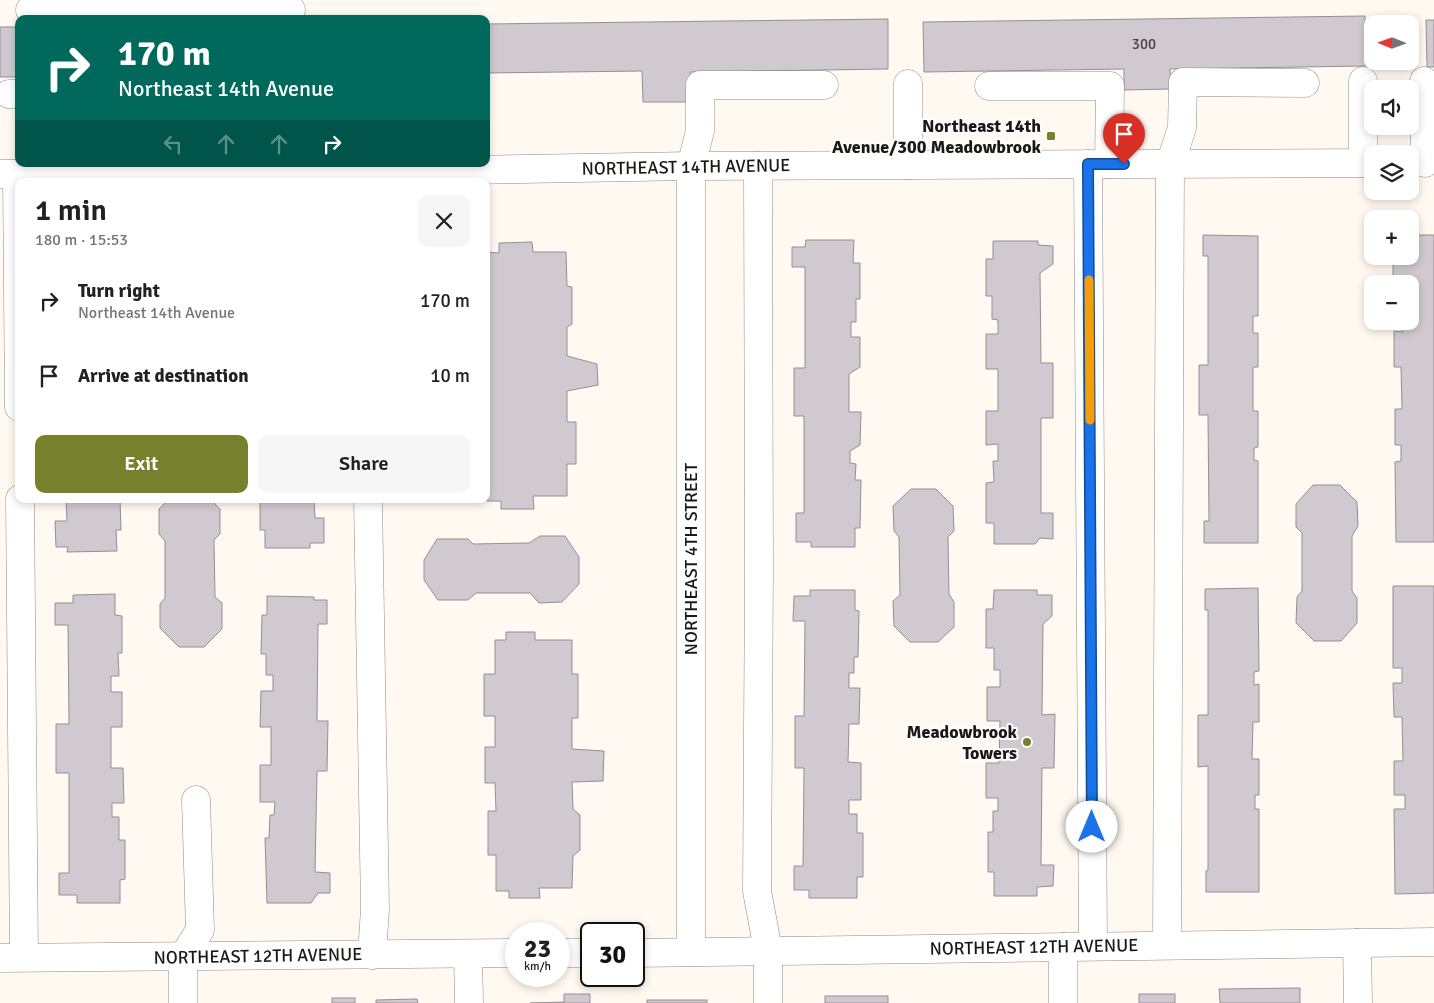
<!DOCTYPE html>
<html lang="en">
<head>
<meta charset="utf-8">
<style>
	body { margin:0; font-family:Signika,sans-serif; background:#f6f6f6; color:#202124; height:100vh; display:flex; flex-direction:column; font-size:19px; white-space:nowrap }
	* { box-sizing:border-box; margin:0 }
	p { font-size:16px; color:#757577 }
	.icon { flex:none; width:28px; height:28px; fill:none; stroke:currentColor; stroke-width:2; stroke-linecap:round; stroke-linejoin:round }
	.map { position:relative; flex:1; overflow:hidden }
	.drawer { position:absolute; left:15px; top:178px; width:475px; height:325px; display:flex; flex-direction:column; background:#fff; border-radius:10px; box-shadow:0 2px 8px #0003 }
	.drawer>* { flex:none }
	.guide { position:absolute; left:15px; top:15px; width:475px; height:152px; border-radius:10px; box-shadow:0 2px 8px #0003; background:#00695c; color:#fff; overflow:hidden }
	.needle { width:32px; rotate:271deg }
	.tools { position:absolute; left:1364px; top:15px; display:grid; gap:10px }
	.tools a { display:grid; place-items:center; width:55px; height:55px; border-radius:10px; background:#fff; box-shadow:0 2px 8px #0003; font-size:25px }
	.speed { position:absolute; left:505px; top:922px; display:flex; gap:10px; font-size:25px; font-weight:700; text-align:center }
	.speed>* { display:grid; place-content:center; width:65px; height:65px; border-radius:50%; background:#fff; box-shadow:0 2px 8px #0003; line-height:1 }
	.speed small { font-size:12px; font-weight:400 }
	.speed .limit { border:2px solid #111; border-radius:8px; background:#fff; color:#111 }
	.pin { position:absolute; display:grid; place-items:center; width:42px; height:42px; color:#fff; margin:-51px -21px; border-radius:50% 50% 50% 0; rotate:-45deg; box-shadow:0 0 5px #0007 }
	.pin .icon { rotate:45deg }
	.me { position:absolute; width:55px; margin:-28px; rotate:0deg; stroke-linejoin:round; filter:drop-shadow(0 0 4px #0008) }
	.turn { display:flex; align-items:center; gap:18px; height:105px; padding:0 20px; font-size:22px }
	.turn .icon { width:65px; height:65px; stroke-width:2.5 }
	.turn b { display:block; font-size:35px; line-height:42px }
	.lanes { display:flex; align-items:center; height:48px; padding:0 20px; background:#0003; justify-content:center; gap:25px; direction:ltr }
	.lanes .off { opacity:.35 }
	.round { display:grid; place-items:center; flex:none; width:52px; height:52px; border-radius:10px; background:#f6f6f6 }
	.head { display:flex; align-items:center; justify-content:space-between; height:85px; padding:0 20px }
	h1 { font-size:30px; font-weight:600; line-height:38px }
	.primary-button { display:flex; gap:10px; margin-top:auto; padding:10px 20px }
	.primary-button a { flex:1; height:58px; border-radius:10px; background:#77812d; color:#fff; font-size:20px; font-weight:600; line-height:58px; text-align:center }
	.primary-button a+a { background:#f6f6f6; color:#202124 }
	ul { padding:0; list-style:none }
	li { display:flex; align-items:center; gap:15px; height:75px; padding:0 20px }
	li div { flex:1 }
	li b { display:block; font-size:19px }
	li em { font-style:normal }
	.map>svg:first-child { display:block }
</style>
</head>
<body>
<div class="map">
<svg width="1434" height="1003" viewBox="0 0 1434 1003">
	<rect width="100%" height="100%" fill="#fff9f1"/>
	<g fill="#d1c9d0" stroke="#968e95">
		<polygon points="1365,16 1366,66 1170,69 1171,89 1124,90 1124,69 924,72 923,22"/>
		<polygon points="888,19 888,69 690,72 690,102 643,102 642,71 486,73 486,24"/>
		<polygon points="1426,20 1434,20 1434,67 1427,67"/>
		<rect x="0" y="27" width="19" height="50"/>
		<polygon points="1203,235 1258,236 1258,316 1253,316 1253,333 1258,333 1258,367 1253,367 1253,411 1258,411 1258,447 1254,448 1254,460 1258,461 1258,543 1204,543 1204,521 1209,521 1208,415 1199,415 1199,365 1208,365 1208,256 1203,256"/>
		<polygon points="1410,235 1434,235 1434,542 1396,542 1395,462 1401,461 1401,445 1395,445 1395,409 1402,409 1401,367 1394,367 1394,331 1402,332 1402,321 1410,321 1410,284 1393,284 1393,256 1410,256"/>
		<polygon points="806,240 854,240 853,263 860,263 860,299 856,299 856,322 851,322 851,337 860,337 860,367 849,374 849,412 861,412 860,445 850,451 850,463 856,464 855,480 861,480 860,528 855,528 855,547 811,547 811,542 796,542 796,513 804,513 804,416 794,416 794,368 805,368 805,267 792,267 792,247 805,247"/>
		<polygon points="993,241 1038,241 1038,245 1053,246 1053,264 1040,273 1041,363 1053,363 1053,418 1041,418 1041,513 1053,513 1053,539 1040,538 1035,544 994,544 994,523 986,523 986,483 994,482 993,461 998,461 998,444 986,445 986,411 998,411 998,369 986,369 986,334 998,334 998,320 992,319 992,296 986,296 986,259 993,259"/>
		<polygon points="532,242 533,252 566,252 567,286 572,287 572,324 567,327 567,356 597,364 598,385 567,391 567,422 576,422 576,464 567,464 567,496 533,496 534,509 501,509 501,501 487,501 486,252 499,253 499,243"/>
		<polygon points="1313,485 1340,485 1357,502 1358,526 1352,536 1352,591 1357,598 1357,623 1341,641 1314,641 1296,623 1297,597 1302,591 1302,533 1296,527 1296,504"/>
		<polygon points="911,489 936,489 953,506 954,531 948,537 949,594 954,602 954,627 938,642 910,642 894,626 893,601 900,595 899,537 894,531 893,506"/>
		<polygon points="66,499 120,499 121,530 116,530 117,551 67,552 68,547 56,547 55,521 67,521"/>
		<polygon points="169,499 210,499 220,509 220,534 214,540 215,597 222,603 222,629 204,647 179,647 160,628 160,604 165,598 165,541 159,534 159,509"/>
		<polygon points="260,499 314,499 315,518 324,518 324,543 310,543 310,548 265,548 265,530 260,530"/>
		<polygon points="540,536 565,536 579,557 579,584 562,602 539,603 530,593 476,593 468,600 438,600 424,580 424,560 437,539 468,539 473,544 529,543"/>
		<polygon points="1393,586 1434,586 1434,893 1395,894 1394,809 1405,809 1405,795 1394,795 1394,761 1403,761 1402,717 1394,717 1393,683 1402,683 1402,668 1393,668"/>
		<polygon points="1258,588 1259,671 1254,672 1254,685 1259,684 1259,722 1253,722 1252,759 1259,759 1259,795 1255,795 1255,809 1259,809 1259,892 1206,892 1206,871 1208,870 1208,766 1198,767 1198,715 1208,715 1208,610 1205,610 1205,589"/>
		<polygon points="810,590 855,590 855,610 859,611 858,657 854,657 854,673 849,673 849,688 860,688 859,724 849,724 848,762 861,763 861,800 849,800 849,814 857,814 857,833 863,833 863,877 857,877 857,898 809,898 809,890 794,890 794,866 803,866 804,768 795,768 795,716 804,716 805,621 793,621 794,596 810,596"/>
		<polygon points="994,590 1037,590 1037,595 1052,595 1052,616 1043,624 1042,715 1055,714 1054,768 1042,768 1041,865 1054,865 1053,886 1037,887 1037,896 994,896 994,872 988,872 988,832 993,832 993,811 998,811 998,798 986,798 986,763 999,763 1000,721 987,721 987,687 1000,687 1000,670 994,670 994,648 986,648 986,609 993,609"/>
		<polygon points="115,594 115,615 122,616 122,653 118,653 119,676 111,676 111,692 122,692 122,727 111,727 111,768 123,768 124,803 112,803 112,817 119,817 119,840 125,840 125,879 120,880 120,903 77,903 77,895 59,895 59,873 69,873 69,773 56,773 56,724 69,724 68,625 55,625 55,603 73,603 73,595"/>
		<polygon points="267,596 314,597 314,600 327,600 327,624 318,624 317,721 328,721 327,771 317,771 315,872 330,873 330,893 318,893 311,903 267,903 265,838 269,838 270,815 274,815 275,802 260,802 260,765 271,765 271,727 260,727 261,691 273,691 273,675 266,675 266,654 261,654 262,615 267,615"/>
		<polygon points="506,632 535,632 535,640 572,640 572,674 578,674 578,718 572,718 572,749 604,751 603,781 572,782 573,809 580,815 580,850 573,856 572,888 539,888 540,898 509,898 509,891 496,891 496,855 488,855 488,811 496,811 495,783 485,783 485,747 495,747 495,716 484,716 484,674 495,674 495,640 506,640"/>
		<polygon points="1300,988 1300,1003 1220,1003 1219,989"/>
		<polygon points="564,994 590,994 590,1003 530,1003 564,1002"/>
		<rect x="1139" y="994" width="36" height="9"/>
		<rect x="825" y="996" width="63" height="7"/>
		<rect x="332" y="998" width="23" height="5"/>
		<polygon points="417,999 418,1003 376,1003 376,1000"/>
		<rect x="647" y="1000" width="60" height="3"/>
	</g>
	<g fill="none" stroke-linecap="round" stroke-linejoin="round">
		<g stroke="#908b83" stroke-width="29">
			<g id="minor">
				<polyline points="30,10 291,10"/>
				<polyline points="1363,81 1363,163"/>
				<polyline points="1424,81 1425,163"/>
				<polyline points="989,86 1110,86 1109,164"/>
				<polyline points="9,94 19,94"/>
				<polyline points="1088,164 1093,946"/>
				<polyline points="908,165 908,84"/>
				<polyline points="758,166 759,570 757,891 768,950 768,1003"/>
				<polyline points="0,174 363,172 691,166 1372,163"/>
				<polyline points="17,174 19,407"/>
				<polyline points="20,499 24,957"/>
				<polyline points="368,499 375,909 372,955"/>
				<polyline points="1357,943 1358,1003"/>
				<polyline points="1167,945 1170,164 1182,128 1183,82 1305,83"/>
				<polyline points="1063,947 1063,1003"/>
				<polyline points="691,952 691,166 700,131 700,85 824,85"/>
				<polyline points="559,953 591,953"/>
				<polyline points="634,953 1434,942"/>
				<polyline points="468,954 469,1003"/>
				<polyline points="0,958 516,953"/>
				<polyline points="183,1003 183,957 200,930 196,800"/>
			</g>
		</g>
		<use href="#minor" stroke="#fff" stroke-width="28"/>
	</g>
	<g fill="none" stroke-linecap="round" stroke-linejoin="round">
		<g stroke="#114b97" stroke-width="12">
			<polyline id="route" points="1092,827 1088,164 1124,164"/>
		</g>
		<use href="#route" stroke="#1a73e8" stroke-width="9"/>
		<polyline stroke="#f59e0b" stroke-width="9" points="1089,280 1090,420"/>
	</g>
	<g fill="#77812d" stroke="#fff" stroke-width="2">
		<rect x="1046" y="131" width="10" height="10" rx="2.5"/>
		<circle cx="1027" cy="742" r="5"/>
	</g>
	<g text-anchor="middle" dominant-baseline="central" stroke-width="4" stroke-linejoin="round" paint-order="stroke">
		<g font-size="15" fill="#484544">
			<text x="1144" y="44">300</text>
		</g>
		<g font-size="18" font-weight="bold" fill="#1b1916" stroke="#fff" text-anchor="end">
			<text x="1041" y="126">Northeast 14th<tspan x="1041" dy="21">Avenue/300 Meadowbrook</tspan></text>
			<text x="1017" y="732">Meadowbrook<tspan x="1017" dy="21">Towers</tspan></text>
		</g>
		<g font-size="18" fill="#1b1916" stroke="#fff">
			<text transform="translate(686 167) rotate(-1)">NORTHEAST 14TH AVENUE</text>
			<text transform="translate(691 559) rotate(-90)">NORTHEAST 4TH STREET</text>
			<text transform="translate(1034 947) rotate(-1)">NORTHEAST 12TH AVENUE</text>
			<text transform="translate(258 956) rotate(-1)">NORTHEAST 12TH AVENUE</text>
		</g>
	</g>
</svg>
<div class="tools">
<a><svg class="needle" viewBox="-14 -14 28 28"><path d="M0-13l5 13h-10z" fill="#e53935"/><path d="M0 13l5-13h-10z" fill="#757577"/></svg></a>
<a><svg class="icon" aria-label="sound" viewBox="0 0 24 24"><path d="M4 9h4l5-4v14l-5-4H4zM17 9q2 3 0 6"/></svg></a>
<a><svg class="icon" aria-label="layers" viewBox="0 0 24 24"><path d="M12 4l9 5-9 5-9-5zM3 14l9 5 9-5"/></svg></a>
<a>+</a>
<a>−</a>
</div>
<div class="speed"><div>23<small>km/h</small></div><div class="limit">30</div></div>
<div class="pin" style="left:1124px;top:164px;background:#d93025"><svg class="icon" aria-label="arrive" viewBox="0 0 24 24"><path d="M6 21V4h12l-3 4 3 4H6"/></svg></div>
<svg class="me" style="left:1092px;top:827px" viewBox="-20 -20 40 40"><circle r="19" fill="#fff"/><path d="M0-13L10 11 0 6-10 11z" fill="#1a73e8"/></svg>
<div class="guide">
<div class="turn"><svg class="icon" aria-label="right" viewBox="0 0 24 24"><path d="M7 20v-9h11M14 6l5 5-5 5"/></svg><div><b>170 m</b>Northeast 14th Avenue</div></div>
<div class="lanes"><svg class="icon off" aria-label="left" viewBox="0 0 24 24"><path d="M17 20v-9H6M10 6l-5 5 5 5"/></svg><svg class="icon off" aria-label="ahead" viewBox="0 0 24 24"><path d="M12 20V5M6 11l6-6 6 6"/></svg><svg class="icon off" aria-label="ahead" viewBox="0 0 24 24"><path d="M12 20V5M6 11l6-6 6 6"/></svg><svg class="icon" aria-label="right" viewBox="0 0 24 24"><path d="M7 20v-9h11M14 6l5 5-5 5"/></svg></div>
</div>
<section class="drawer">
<div class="head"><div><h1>1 min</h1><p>180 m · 15:53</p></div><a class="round"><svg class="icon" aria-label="close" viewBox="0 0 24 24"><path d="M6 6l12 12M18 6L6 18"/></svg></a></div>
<ul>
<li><svg class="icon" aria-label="right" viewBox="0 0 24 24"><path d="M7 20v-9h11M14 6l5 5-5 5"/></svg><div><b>Turn right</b><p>Northeast 14th Avenue</p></div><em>170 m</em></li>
<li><svg class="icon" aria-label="arrive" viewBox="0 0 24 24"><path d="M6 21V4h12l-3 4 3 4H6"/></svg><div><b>Arrive at destination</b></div><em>10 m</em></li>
</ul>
<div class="primary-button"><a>Exit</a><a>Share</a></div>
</section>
</div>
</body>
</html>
